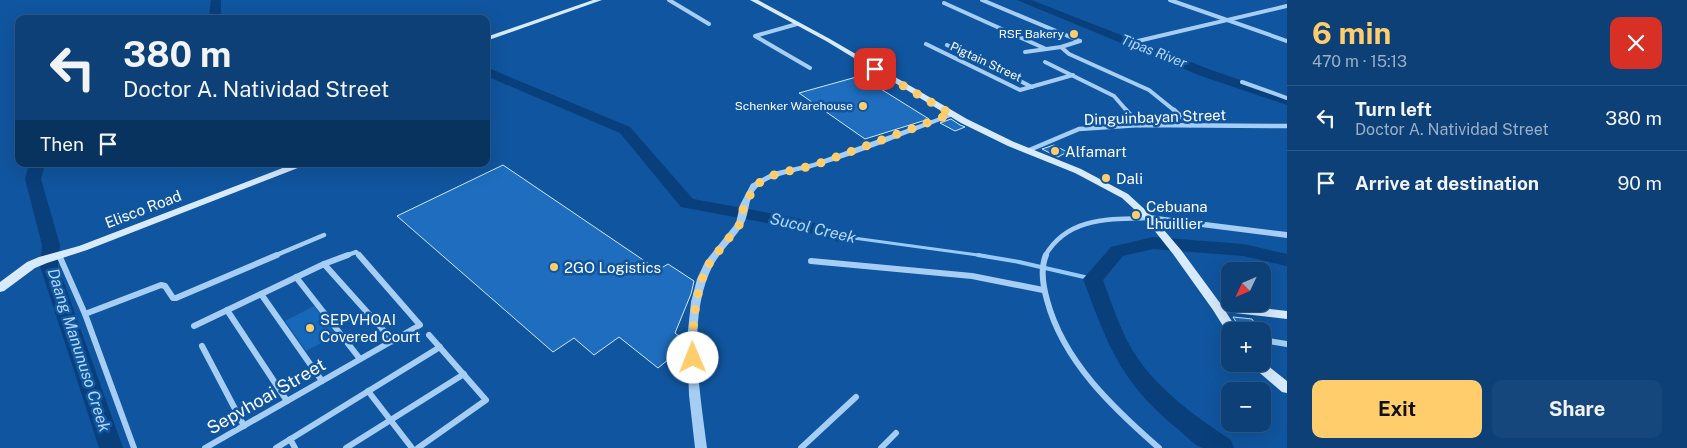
<!DOCTYPE html>
<html lang="en">
<head>
<meta charset="utf-8">
<style>
	body { margin:0; font-family:"Public Sans",sans-serif; background:#15477c; color:#f1f3f6; height:100vh; display:flex; flex-direction:column; font-size:19px; white-space:nowrap }
	* { box-sizing:border-box; margin:0 }
	p { font-size:16px; color:#9aafc6 }
	.icon { flex:none; width:28px; height:28px; fill:none; stroke:currentColor; stroke-width:2; stroke-linecap:round; stroke-linejoin:round }
	.map { position:relative; flex:1; overflow:hidden }
	.side { display:flex; flex-direction:column; background:#0c4077; width:400px }
	.side>* { flex:none }
	.top-card { position:absolute; left:15px; top:15px; width:475px; height:152px; border-radius:10px; box-shadow:0 5px 20px #0002,0 0 0 1px #2c5989; background:#0c4077; color:#f1f3f6; overflow:hidden }
	.needle { width:32px; rotate:226deg }
	.buttons { position:absolute; left:1221px; top:262px; display:grid; gap:10px }
	.buttons a { display:grid; place-items:center; width:50px; height:50px; border-radius:10px; background:#0c4077; box-shadow:0 5px 20px #0002,0 0 0 1px #2c5989; font-size:25px }
	.pin { position:absolute; display:grid; place-items:center; width:42px; height:42px; color:#fff; margin:-21px; border-radius:10px; box-shadow:0 2px 8px #0006 }
	.me { position:absolute; width:55px; margin:-28px; rotate:359deg; stroke-linejoin:round; filter:drop-shadow(0 0 4px #0008) }
	.turn { display:flex; align-items:center; gap:18px; height:105px; padding:0 25px; font-size:22px }
	.turn .icon { width:65px; height:65px; stroke-width:2.5 }
	.turn b { display:block; font-size:35px; line-height:42px }
	.then { display:flex; align-items:center; height:48px; padding:0 25px; background:#0003; gap:10px; font-size:19px }
	.round { display:grid; place-items:center; flex:none; width:52px; height:52px; border-radius:10px; background:#15477c }
	.head { display:flex; align-items:center; justify-content:space-between; height:85px; padding:0 25px }
	h1 { font-size:30px; font-weight:700; line-height:38px; color:#ffcd6b }
	.primary-button { display:flex; gap:10px; margin-top:auto; padding:10px 25px }
	.primary-button a { flex:1; height:58px; border-radius:10px; background:#ffcd6b; color:#111; font-size:20px; font-weight:700; line-height:58px; text-align:center }
	.primary-button a+a { background:#15477c; color:#f1f3f6 }
	ul { padding:0; list-style:none }
	li { display:flex; align-items:center; gap:15px; height:65px; padding:0 25px; border-top:1px solid #2c5989 }
	li div { flex:1 }
	li b { display:block; font-size:19px }
	li em { font-style:normal }
	main { display:flex; flex:1; min-height:0 }
	.map>svg:first-child { display:block }
</style>
</head>
<body>
<main>
<div class="map">
<svg width="1287" height="448" viewBox="0 0 1287 448">
	<rect width="100%" height="100%" fill="#10559f"/>
	<polygon fill="#1768b9" points="314,306 336,335 306,351 285,321"/>
	<g fill="none" stroke-linecap="round" stroke-linejoin="round">
		<polyline stroke="#98caf9" stroke-width="3" points="839,236 985,256"/>
		<polyline stroke="#98caf9" stroke-width="4" points="978,255 1019,262 1093,279"/>
		<g fill="#093f7a" fill-rule="evenodd">
			<polygon points="211,0 221,0 221,15 223,19 211,19 209,16"/>
			<polygon points="1017,0 1031,0 1211,70 1287,96 1287,105 1201,76"/>
			<polygon points="486,67 630,127 693,199 796,218 845,232 848,236 845,240 839,242 794,228 681,207 620,133 486,76"/>
			<polygon points="29,164 45,164 41,179 60,245 58,266 123,448 99,448 40,266 42,245 25,179"/>
			<path d="M1153,237L1243,244L1287,254V266L1243,256L1153,249L1123,256L1103,280C1111,301 1118,324 1129,344C1151,385 1193,415 1231,440L1234,448C1225,448 1212,448 1203,448C1195,446 1185,435 1179,430C1121,383 1108,346 1083,279L1111,247Z"/>
		</g>
	</g>
	<g fill="#1e6dbe" stroke="#cfe7fe">
		<polygon points="860,76 929,119 865,139 799,93"/>
		<polygon points="951,119 960,125 965,127 955,131 940,123"/>
		<polygon points="1054,145 1067,152 1058,157 1042,149"/>
		<polygon points="503,165 658,270 668,264 694,281 691,294 675,333 685,341 685,346 658,368 619,337 594,355 574,338 553,352 397,216"/>
		<polygon points="1233,317 1252,319 1260,331 1242,331"/>
	</g>
	<g fill="none" stroke-linecap="round" stroke-linejoin="round">
		<g stroke="#a6cef5" stroke-width="4">
			<polyline points="669,0 709,24"/>
			<polyline points="982,0 1080,41"/>
			<polyline points="1170,0 1287,41"/>
			<polyline points="944,3 1046,49"/>
			<polyline points="797,24 755,36 810,68"/>
			<polyline points="1138,41 1287,6"/>
			<polyline points="926,44 1020,90 1073,75"/>
			<polyline points="947,45 1032,87"/>
			<polyline points="1061,47 1069,54 1149,90 1175,111"/>
			<polyline points="1025,52 1061,47 1080,41"/>
			<polyline points="1045,62 1114,96 1127,111"/>
			<polyline points="1242,82 1287,98"/>
		</g>
		<g stroke="#a6cef5" stroke-width="4.5">
			<polyline points="1126,110 1140,125"/>
			<polyline points="1174,110 1190,125"/>
			<polyline points="1027,151 1079,129 1140,125 1287,126"/>
			<polyline points="274,256 324,235"/>
			<polyline points="345,256 356,252 360,256"/>
			<path d="M1045,256C1067,217 1109,219 1149,218"/>
		</g>
		<g stroke="#a6cef5" stroke-width="6">
			<polyline points="59,255 85,314 134,448"/>
			<path d="M1046,255C1040,269 1043,286 1047,300C1063,361 1113,408 1159,448"/>
			<polyline points="811,261 972,276 1043,290"/>
			<polyline points="324,264 393,341"/>
			<polyline points="296,277 360,359"/>
			<polyline points="261,294 322,381"/>
			<polyline points="227,310 287,401"/>
			<polyline points="85,314 161,285 165,286 173,298 176,298 277,255"/>
			<polyline points="194,326 324,264 348,255"/>
			<polyline points="1262,340 1287,344"/>
			<polyline points="202,346 244,426"/>
			<polyline points="368,391 412,448"/>
			<polyline points="290,439 295,448"/>
			<polyline points="205,448 420,325 359,255"/>
			<polyline points="276,448 440,347"/>
			<polyline points="346,448 464,374"/>
			<polyline points="418,448 486,400 429,335"/>
			<polyline points="801,448 856,397"/>
			<polyline points="881,448 896,433"/>
		</g>
		<g fill="#a6cef5" fill-rule="evenodd">
			<path d="M951,113L953,114V116C909,133 864,152 818,166C800,172 772,174 758,187C747,197 750,214 743,225C734,239 721,251 713,265C686,317 700,392 707,448H695L689,395L687,340L691,302L697,279L705,262L736,223L740,205L751,184L773,172L813,163Z"/>
			<polygon points="1149,215 1287,232 1287,238 1146,220 1145,218"/>
		</g>
		<g fill="#d7eafe" fill-rule="evenodd">
			<polygon points="593,0 602,0 486,41 486,37"/>
			<polygon points="750,0 758,0 830,39 967,119 1014,142 1081,169 1128,194 1152,216 1181,250 1220,303 1287,311 1287,319 1226,312 1238,331 1230,331 1230,335 1228,334 1213,310 1173,254 1146,220 1122,198 1075,173 1008,146 961,123 826,41"/>
			<polygon points="293,164 304,164 303,166 87,250 47,263 35,268 4,291 0,292 0,282 27,262 39,257 79,246"/>
			<polygon points="1262,361 1287,381 1287,393 1282,392 1253,367 1251,364 1262,364"/>
		</g>
	</g>
	<g fill="none" stroke-linecap="round" stroke-linejoin="round">
		<polyline stroke="#ffcd6b" stroke-width="9" stroke-dasharray="0 16.2" points="693,358 692,340 696,302 702,279 710,262 740,224 744,205 757,184 776,174 815,165 951,114 875,69"/>
	</g>
	<g fill="#ffcd6b" stroke="#10559f" stroke-width="2">
		<circle cx="1074" cy="34" r="5"/>
		<circle cx="863" cy="106" r="5"/>
		<circle cx="1055" cy="151" r="5"/>
		<circle cx="1106" cy="178" r="5"/>
		<circle cx="1136" cy="215" r="5"/>
		<circle cx="554" cy="267" r="5"/>
		<circle cx="310" cy="328" r="5"/>
	</g>
	<g text-anchor="middle" dominant-baseline="central" stroke-width="5" stroke-linejoin="round" paint-order="stroke">
		<g font-size="12" fill="#fff" stroke="#10559f" text-anchor="end">
			<text x="1064" y="34">RSF Bakery</text>
			<text x="853" y="106">Schenker Warehouse</text>
		</g>
		<g font-size="12" fill="#fff" stroke="#10559f">
			<text transform="translate(986 62) rotate(25)">Pigtain Street</text>
		</g>
		<g font-size="14" font-style="italic" fill="#b3d8fc" stroke="#10559f">
			<text transform="translate(1154 51) rotate(21)">Tipas River</text>
		</g>
		<g font-size="15" fill="#fff" stroke="#10559f">
			<text transform="translate(1155 117) rotate(-2)">Dinguinbayan Street</text>
			<text transform="translate(143 209) rotate(-21)">Elisco Road</text>
		</g>
		<g font-size="15" fill="#fff" stroke="#10559f" text-anchor="start">
			<text x="1065" y="151">Alfamart</text>
			<text x="1116" y="178">Dali</text>
			<text x="1146" y="206">Cebuana<tspan x="1146" dy="17">Lhuillier</tspan></text>
			<text x="564" y="267">2GO Logistics</text>
			<text x="320" y="319">SEPVHOAI<tspan x="320" dy="17">Covered Court</tspan></text>
		</g>
		<g font-size="16" font-style="italic" fill="#b3d8fc" stroke="#10559f">
			<text transform="translate(813 228) rotate(13)">Sucol Creek</text>
			<text transform="translate(79 350) rotate(72)">Daang Manunuso Creek</text>
		</g>
		<g font-size="18" fill="#fff" stroke="#10559f">
			<text transform="translate(266 396) rotate(-30)">Sepvhoai Street</text>
		</g>
	</g>
</svg>
<div class="buttons">
<a><svg class="needle" viewBox="-14 -14 28 28"><path d="M0-13l5 13h-10z" fill="#e53935"/><path d="M0 13l5-13h-10z" fill="#9aafc6"/></svg></a>
<a>+</a>
<a>−</a>
</div>
<div class="pin" style="left:875px;top:69px;background:#d93025"><svg class="icon" aria-label="arrive" viewBox="0 0 24 24"><path d="M6 21V4h12l-3 4 3 4H6"/></svg></div>
<svg class="me" style="left:693px;top:358px" viewBox="-20 -20 40 40"><circle r="19" fill="#fff"/><path d="M0-13L10 11 0 6-10 11z" fill="#ffcd6b"/></svg>
<div class="top-card">
<div class="turn"><svg class="icon" aria-label="left" viewBox="0 0 24 24"><path d="M17 20v-9H6M10 6l-5 5 5 5"/></svg><div><b>380 m</b>Doctor A. Natividad Street</div></div>
<div class="then">Then<svg class="icon" aria-label="arrive" viewBox="0 0 24 24"><path d="M6 21V4h12l-3 4 3 4H6"/></svg></div>
</div>
</div>
<section class="side">
<div class="head"><div><h1>6 min</h1><p>470 m · 15:13</p></div><a class="round" style="background:#d93025;color:#fff"><svg class="icon" aria-label="close" viewBox="0 0 24 24"><path d="M6 6l12 12M18 6L6 18"/></svg></a></div>
<ul>
<li><svg class="icon" aria-label="left" viewBox="0 0 24 24"><path d="M17 20v-9H6M10 6l-5 5 5 5"/></svg><div><b>Turn left</b><p>Doctor A. Natividad Street</p></div><em>380 m</em></li>
<li><svg class="icon" aria-label="arrive" viewBox="0 0 24 24"><path d="M6 21V4h12l-3 4 3 4H6"/></svg><div><b>Arrive at destination</b></div><em>90 m</em></li>
</ul>
<div class="primary-button"><a>Exit</a><a>Share</a></div>
</section>
</main>
</body>
</html>
